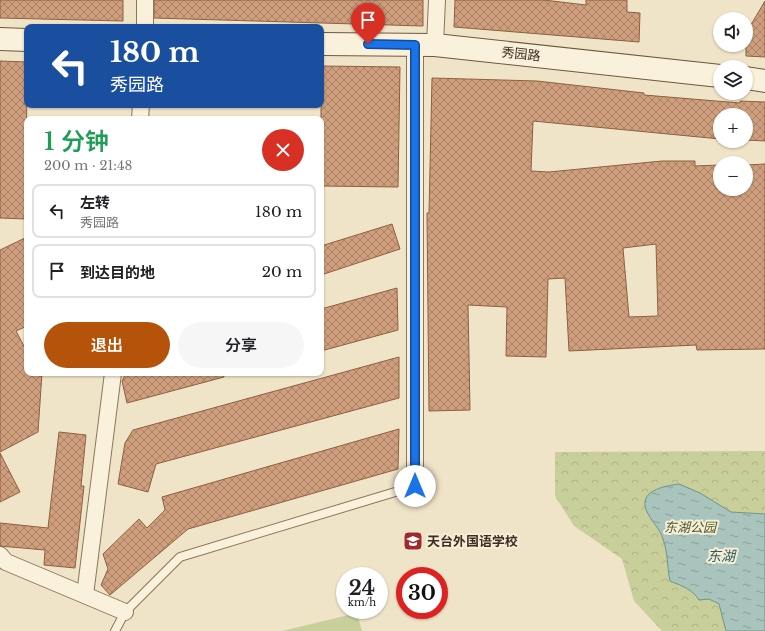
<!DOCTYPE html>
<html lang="zh">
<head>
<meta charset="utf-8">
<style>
	body { margin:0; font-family:"Libre Baskerville","Noto Sans SC",serif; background:#f6f6f6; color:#202124; height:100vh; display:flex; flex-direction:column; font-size:15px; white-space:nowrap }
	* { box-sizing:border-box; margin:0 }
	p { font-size:13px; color:#757577 }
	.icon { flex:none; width:22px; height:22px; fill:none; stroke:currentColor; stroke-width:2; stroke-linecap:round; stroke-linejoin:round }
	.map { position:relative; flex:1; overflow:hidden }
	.side { position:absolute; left:24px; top:116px; width:300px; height:260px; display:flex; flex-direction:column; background:#fff; border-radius:8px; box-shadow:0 1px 3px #0004 }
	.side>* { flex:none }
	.hud { position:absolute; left:24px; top:24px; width:300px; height:84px; border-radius:8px; box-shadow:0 1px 3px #0004; background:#1a4fa0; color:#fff; overflow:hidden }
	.tools { position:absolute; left:713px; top:12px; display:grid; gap:8px }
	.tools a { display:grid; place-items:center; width:40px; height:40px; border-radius:50%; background:#fff; box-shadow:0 1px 3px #0004; font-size:20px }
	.speed { position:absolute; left:336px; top:567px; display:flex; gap:8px; font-size:20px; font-weight:700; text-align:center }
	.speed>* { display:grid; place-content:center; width:52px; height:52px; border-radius:50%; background:#fff; box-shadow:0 1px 3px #0004; line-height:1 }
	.speed small { font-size:10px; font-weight:400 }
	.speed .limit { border:6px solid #d22; background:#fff; color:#111 }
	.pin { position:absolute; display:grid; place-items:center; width:34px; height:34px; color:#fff; margin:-41px -17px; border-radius:50% 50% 50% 0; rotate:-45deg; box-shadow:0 0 4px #0007 }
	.pin .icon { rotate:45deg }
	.me { position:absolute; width:44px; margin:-22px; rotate:0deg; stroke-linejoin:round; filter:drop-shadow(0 0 3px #0008) }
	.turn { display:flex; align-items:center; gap:14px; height:84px; padding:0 20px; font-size:18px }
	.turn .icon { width:52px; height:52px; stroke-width:2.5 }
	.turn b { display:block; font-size:28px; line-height:34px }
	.round { display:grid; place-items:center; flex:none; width:42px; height:42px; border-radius:21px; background:#f6f6f6 }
	.overview { display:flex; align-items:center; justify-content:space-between; height:68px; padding:0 20px }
	h1 { font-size:24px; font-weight:600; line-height:30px; color:#1e9e55 }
	.primary-button { display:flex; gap:8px; margin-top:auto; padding:8px 20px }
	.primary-button a { flex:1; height:46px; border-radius:24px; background:#b45309; color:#fff; font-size:16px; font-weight:600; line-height:46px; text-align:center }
	.primary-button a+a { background:#f6f6f6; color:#202124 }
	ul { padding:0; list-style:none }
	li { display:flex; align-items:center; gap:12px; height:54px; margin:0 8px 6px; padding:0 12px; border:2px solid #e0e0e0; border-radius:8px }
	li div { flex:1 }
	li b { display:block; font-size:15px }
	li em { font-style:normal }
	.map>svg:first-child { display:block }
</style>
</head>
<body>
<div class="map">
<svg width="765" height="631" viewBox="0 0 765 631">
	<defs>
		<pattern id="park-crowns" width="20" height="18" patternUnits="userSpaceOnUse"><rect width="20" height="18" fill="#c9cf9b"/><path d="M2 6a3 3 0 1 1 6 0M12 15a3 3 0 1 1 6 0" fill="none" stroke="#aeb285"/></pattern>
		<pattern id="water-ripples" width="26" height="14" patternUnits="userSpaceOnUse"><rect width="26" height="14" fill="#a9c4bc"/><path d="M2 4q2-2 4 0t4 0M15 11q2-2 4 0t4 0" fill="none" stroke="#8ba098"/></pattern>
		<pattern id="building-cross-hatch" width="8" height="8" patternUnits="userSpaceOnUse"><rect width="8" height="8" fill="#cf9f7d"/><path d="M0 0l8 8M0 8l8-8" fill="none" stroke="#a98266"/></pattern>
	</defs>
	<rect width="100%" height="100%" fill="#f0e4c8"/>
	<polygon fill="#c9cf9b" points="357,613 362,631 282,631"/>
	<polygon fill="url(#park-crowns)" points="765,451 765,631 662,631 634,601 622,559 574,526 555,496 555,452"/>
	<path fill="url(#water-ripples)" stroke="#6f938a" d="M679,484L700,493L731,512L765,514V631H726L719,604L709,599L699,600C692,589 682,586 670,581C667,567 668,552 663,539C660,529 652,522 647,512C637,491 664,486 679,484Z"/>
	<g fill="url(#building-cross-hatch)" stroke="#8d5f41" fill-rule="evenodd">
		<polygon points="0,0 123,0 123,21 0,18"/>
		<polygon points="154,0 423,0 423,26 154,18"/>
		<polygon points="455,0 544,0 586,5 586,0 627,0 627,12 640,13 639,42 454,27"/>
		<polygon points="765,1 765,57 746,56 746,28 749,28"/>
		<polygon points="0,61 27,62 26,219 0,218"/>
		<polygon points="321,66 400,67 398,187 321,186"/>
		<path d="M432,78L537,81L644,93V95L740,103V101L765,102V141L746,140V115H720V139L533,121L531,171L549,172L662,161H695V166L720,165V189H746V165L765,164V349L697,350L696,345L569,351L565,278L548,279L546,357L506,356L507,307L468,305L470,410L429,411L427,213H429ZM656,244L658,316L629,317L623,248Z"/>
		<polygon points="392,224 400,249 321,275 321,246"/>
		<polygon points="27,237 27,326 16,331 27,352 27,373 42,373 38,432 0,452 0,250"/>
		<polygon points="397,288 398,330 321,351 321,309"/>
		<polygon points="399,357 399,398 156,464 148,492 118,484 125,443 133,430"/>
		<polygon points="126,373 223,373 224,377 127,403 122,381"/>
		<polygon points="399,429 398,469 188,529 110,595 101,585 108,569 103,554 139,519 147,528 165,510 162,497"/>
		<polygon points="59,432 86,435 81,486 84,486 75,568 44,565 45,550 0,546 0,523 48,528"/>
		<polygon points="0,453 20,492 0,502"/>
	</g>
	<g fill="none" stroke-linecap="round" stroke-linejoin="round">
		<g stroke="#8d765c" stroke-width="10">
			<polyline id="lane" points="115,631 125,612 180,557 415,486"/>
		</g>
		<g stroke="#8d765c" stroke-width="18">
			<g id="street">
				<polyline points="145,27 145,0"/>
				<polyline points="435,45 437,0"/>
				<polyline points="140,119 141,105"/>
				<polyline points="415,486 415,45"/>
				<polyline points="0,555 6,562 125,612"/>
				<polyline points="85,595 113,373"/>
			</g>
		</g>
		<g stroke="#6f573f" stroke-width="24">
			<g id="secondary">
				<polyline points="0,39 27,40"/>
				<polyline points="321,44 435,45 720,76"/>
				<polyline points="746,78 765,81"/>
			</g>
		</g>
		<use href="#lane" stroke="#faf1dc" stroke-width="8"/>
		<use href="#street" stroke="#faf1dc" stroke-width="16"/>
		<use href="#secondary" stroke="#faf1dc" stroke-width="22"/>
	</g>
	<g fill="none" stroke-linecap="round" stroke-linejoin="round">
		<g stroke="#114b97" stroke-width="10">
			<polyline id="route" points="368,44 415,45 415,486"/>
		</g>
		<use href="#route" stroke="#1a73e8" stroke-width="7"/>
	</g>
	<defs>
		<g id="school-square" transform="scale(1)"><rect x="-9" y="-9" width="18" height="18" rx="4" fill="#9e2a2b" stroke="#f7eed8"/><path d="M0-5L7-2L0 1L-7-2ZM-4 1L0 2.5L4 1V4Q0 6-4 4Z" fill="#fff"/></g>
	</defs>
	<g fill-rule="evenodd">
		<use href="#school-square" x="413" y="541"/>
	</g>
	<g text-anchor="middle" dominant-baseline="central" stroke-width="4" stroke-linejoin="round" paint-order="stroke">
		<g font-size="13" fill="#3d2e20" stroke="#f7eed8">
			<text transform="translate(521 54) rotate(6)">秀园路</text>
		</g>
		<g font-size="13" font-style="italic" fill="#4d5a26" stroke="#f7eed8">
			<text x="690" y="527">东湖公园</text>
		</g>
		<g font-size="13" font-weight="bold" fill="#3d2e20" stroke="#f7eed8" text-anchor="start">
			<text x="427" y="541">天台外国语学校</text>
		</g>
		<g font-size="14" font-style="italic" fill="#2f5d5a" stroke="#f7eed8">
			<text x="721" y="556">东湖</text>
		</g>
	</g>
</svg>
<div class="tools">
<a><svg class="icon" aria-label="sound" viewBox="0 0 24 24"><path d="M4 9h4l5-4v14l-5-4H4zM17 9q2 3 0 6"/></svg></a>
<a><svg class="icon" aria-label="layers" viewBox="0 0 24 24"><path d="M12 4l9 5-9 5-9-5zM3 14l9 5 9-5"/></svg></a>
<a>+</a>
<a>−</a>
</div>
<div class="speed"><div>24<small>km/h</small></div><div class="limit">30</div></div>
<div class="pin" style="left:368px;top:44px;background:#d93025"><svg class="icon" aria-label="arrive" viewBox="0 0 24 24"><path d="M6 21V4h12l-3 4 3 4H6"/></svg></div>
<svg class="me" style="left:415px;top:486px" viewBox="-20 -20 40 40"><circle r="19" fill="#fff"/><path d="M0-13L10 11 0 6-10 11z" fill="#1a73e8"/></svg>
<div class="hud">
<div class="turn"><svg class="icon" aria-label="left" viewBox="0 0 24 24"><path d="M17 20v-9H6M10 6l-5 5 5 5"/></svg><div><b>180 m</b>秀园路</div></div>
</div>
<section class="side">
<div class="overview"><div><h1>1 分钟</h1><p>200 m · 21:48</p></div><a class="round" style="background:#d93025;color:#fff"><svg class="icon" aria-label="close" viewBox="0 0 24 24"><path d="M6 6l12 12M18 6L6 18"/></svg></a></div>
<ul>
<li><svg class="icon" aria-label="left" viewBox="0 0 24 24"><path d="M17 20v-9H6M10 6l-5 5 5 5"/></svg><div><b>左转</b><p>秀园路</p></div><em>180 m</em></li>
<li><svg class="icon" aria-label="arrive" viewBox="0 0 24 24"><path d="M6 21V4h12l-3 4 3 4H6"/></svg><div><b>到达目的地</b></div><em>20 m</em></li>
</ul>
<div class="primary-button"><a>退出</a><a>分享</a></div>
</section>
</div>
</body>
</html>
